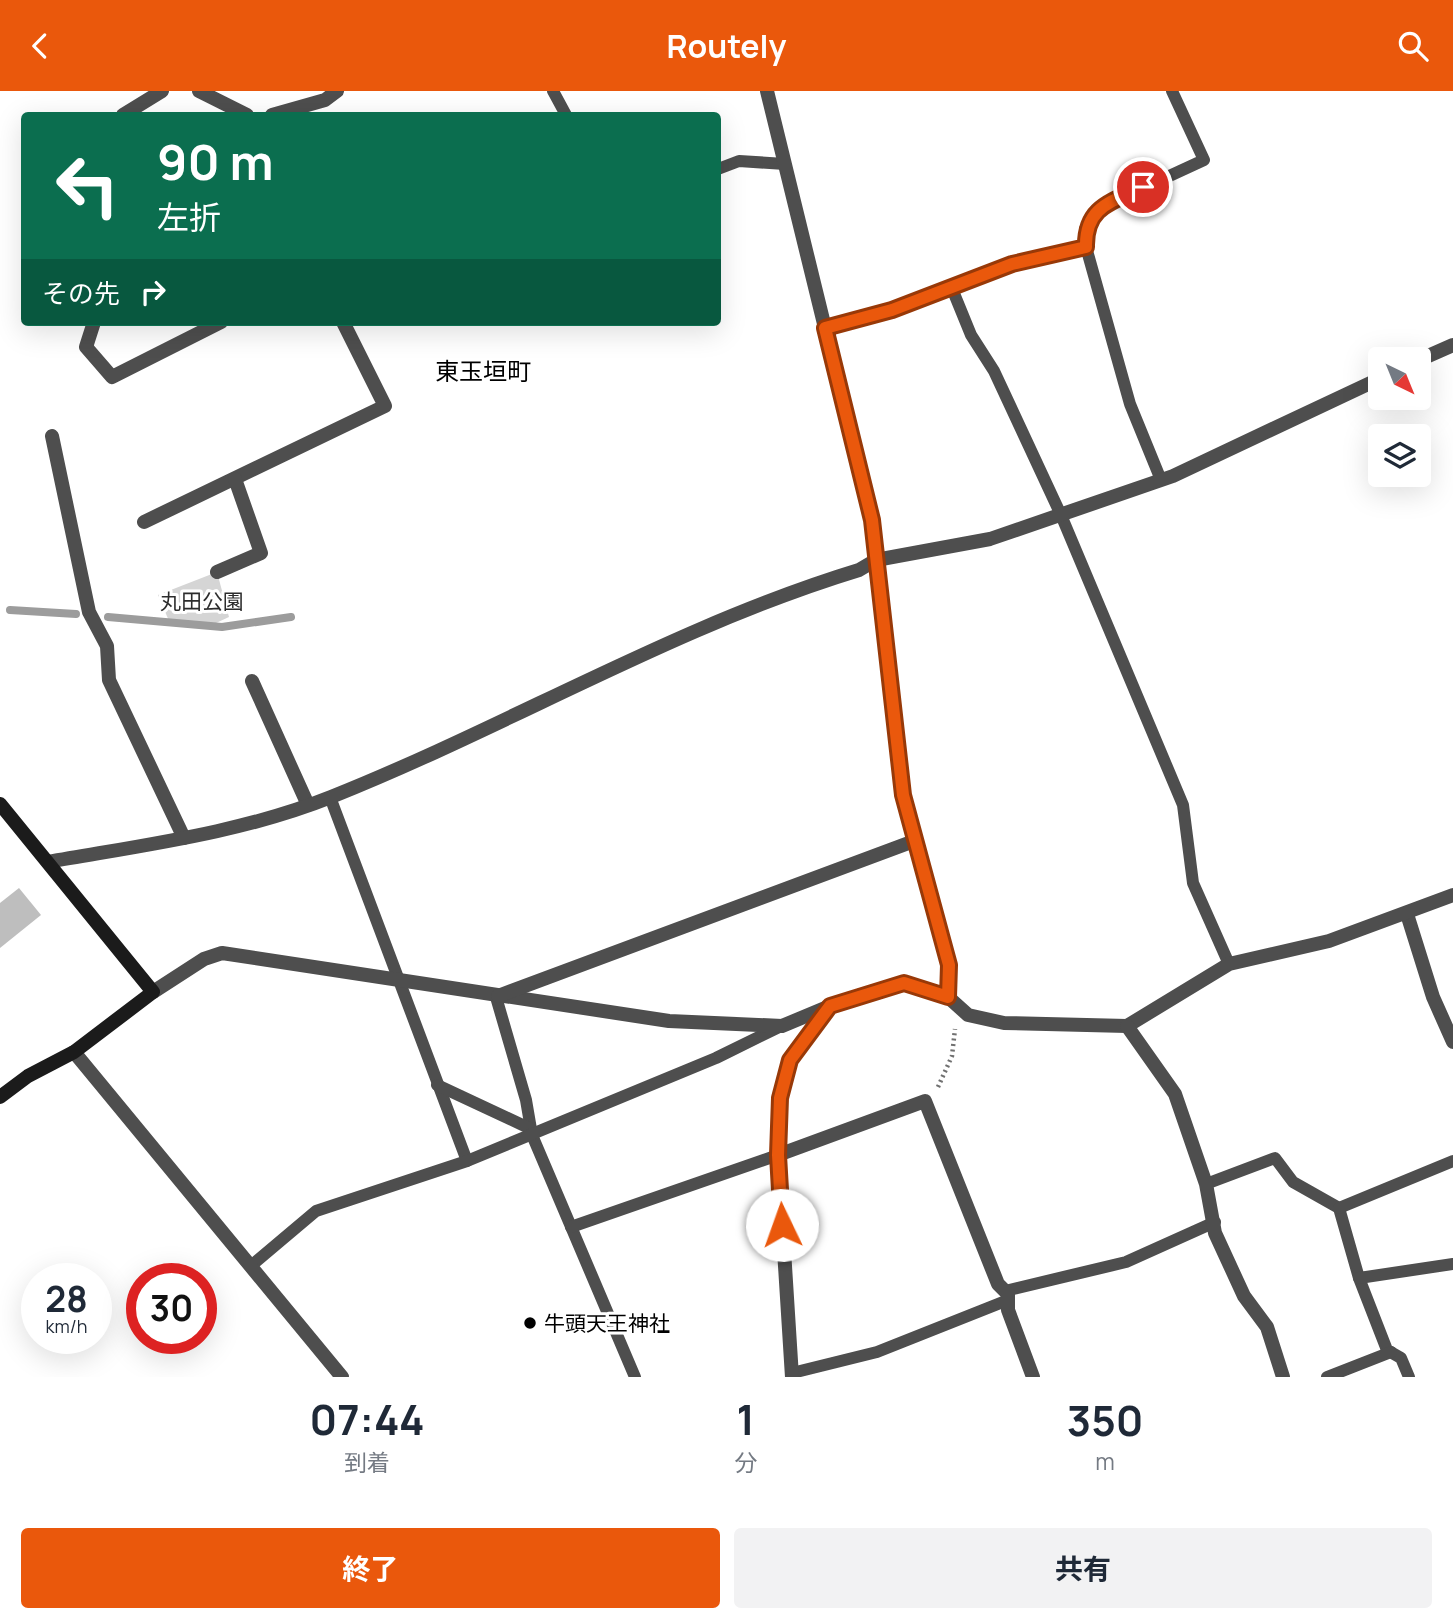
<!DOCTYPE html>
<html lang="ja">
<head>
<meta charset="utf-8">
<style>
	body { margin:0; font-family:Manrope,"Noto Sans JP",sans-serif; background:#f2f2f3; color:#1f2937; height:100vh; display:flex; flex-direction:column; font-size:26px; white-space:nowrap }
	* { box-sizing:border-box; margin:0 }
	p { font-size:23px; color:#747a83 }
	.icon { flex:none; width:38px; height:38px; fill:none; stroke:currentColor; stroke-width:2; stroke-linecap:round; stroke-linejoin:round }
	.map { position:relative; height:1286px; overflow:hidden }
	.side { display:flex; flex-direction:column; background:#fff; flex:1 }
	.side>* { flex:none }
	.hud { position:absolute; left:21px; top:21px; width:700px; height:214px; border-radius:7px; box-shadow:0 7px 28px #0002; background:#0b6e4f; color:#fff; overflow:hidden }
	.needle { width:46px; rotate:137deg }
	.controls { position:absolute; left:1368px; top:256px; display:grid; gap:14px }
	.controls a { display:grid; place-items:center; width:63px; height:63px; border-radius:7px; background:#fff; box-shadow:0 7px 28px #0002; font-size:35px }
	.speed { position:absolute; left:21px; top:1172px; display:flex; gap:14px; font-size:35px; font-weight:700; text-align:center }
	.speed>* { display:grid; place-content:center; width:91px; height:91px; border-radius:50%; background:#fff; box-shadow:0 7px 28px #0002; line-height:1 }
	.speed small { font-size:18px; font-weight:400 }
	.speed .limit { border:10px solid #d22; background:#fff; color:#111 }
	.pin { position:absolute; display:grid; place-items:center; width:60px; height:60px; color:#fff; margin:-30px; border:4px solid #fff; border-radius:50%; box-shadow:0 2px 7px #0007 }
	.me { position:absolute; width:77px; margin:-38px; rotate:357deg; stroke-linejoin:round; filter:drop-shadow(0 0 5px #0008) }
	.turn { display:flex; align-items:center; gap:24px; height:147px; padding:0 21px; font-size:32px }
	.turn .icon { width:91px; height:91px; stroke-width:2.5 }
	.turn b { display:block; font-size:49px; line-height:60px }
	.then { display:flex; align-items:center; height:66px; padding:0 21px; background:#0003; gap:14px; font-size:26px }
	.eta { display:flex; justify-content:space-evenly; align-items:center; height:119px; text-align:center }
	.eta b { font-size:42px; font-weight:700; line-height:49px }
	.action { display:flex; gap:14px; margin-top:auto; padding:14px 21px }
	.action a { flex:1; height:80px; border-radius:7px; background:#ea580c; color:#fff; font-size:28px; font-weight:700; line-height:80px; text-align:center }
	.action a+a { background:#f2f2f3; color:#1f2937 }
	header { display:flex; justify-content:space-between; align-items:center; height:91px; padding:0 21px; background:#ea580c; color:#fff; font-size:32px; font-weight:700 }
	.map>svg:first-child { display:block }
</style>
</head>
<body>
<header><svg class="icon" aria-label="back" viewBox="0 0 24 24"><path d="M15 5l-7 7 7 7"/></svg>Routely<svg class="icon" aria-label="search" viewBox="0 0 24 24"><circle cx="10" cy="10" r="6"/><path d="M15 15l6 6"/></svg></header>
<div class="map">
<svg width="1453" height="1286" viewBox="0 0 1453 1286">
	<rect width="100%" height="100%" fill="#fff"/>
	<polygon fill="#d5d5d5" points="217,481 229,526 216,532 169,530 158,504"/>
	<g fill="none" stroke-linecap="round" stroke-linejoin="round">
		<g stroke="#9c9c9c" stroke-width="8">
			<polyline points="10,519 76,523"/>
			<polyline points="108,526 222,536 291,526"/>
		</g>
	</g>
	<polygon fill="#bebebe" points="19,797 41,824 0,857 0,812"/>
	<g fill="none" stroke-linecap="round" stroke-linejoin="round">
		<polyline stroke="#707070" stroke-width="4.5" stroke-dasharray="2 3.5" stroke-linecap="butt" points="938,996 952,965 955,938"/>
		<g stroke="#4e4e4e" stroke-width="12">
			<polyline points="553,0 566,24"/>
			<polyline points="718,78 739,70 785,73"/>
			<polyline points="951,195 971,244 994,280 1061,424 1183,714 1193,792 1229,873"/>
			<polyline points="825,237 892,219 1012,173 1086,156"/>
			<polyline points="1161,389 1130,313 1086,156 1085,138 1100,117 1204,69 1172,0"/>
			<polyline points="330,706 467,1070"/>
			<polyline points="496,906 526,1009 532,1044 635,1286"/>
			<polyline points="437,994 531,1038"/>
			<polyline points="1206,1093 1275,1067 1293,1091 1339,1117 1359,1187 1387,1259 1401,1267 1409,1286"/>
			<polyline points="1339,1117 1453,1070"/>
			<polyline points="571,1136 778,1064"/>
			<polyline points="252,1174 316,1120 467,1070 716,967 781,935"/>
			<polyline points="1359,1187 1453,1173"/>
			<polyline points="1005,1200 1126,1171 1215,1131"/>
			<polyline points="792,1282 877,1261 1008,1209"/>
			<polyline points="1327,1286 1391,1261"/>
		</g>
		<g stroke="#4e4e4e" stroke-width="14">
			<polyline points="199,0 247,24"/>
			<polyline points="767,0 872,429 903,704 949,874 948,906"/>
			<polyline points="123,24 162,0"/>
			<polyline points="272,24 325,9 337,0"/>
			<polyline points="94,231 86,256 112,286 221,231"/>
			<polyline points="1419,269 1453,254"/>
			<polyline points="52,345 89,521 107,555 109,589 184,747"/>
			<polyline points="144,431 385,315 343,231"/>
			<polyline points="217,481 261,462 235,388"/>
			<polyline points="252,590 308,714"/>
			<path d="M48,771C143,754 241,742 331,706C509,635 675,535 859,479L876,469L990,448L1173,385L1381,287"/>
			<polyline points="1407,823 1433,906 1453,951"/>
			<polyline points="153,901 204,868 222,862 669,930 782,935 830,915 904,892 948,906 968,924 1004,932 1127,935 1229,873 1329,850 1453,804"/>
			<polyline points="498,905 914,750"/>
			<polyline points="1127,935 1175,1003 1206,1093 1215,1142 1244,1205 1267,1236 1283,1286"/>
			<polyline points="74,961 342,1286"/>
			<polyline points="778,1064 925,1010 998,1193 1008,1203 1008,1219 1033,1286"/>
			<polyline points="792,1286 778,1064 780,1007 790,969 829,916"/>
		</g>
		<polyline stroke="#1b1b1b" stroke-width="14" points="0,713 153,901 74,961 28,985 0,1006"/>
	</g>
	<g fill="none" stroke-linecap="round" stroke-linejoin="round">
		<g stroke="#983908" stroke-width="18">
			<path id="route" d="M782,1134L778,1064L780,1007L790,969L830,915L904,892L948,906L949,874L903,704L872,429L825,237L892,219L1012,173L1086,156C1085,116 1111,111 1143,96"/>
		</g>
		<use href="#route" stroke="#ea580c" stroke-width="12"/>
	</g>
	<circle fill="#000" stroke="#fff" stroke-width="2.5" cx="530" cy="1232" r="7"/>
	<g text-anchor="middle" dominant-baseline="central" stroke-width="6" stroke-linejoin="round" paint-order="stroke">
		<g font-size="21" fill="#2c2c2c" stroke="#fff">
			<text x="202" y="510">丸田公園</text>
		</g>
		<g font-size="21" fill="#000" stroke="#fff" text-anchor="start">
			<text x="544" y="1232">牛頭天王神社</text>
		</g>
		<g font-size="24" fill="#000" stroke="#fff">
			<text x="483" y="279">東玉垣町</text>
		</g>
	</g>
</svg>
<div class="controls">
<a><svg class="needle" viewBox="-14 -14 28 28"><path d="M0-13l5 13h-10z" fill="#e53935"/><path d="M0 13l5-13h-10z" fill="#747a83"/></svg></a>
<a><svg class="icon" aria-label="layers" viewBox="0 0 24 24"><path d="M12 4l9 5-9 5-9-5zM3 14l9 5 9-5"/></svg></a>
</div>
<div class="speed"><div>28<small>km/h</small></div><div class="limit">30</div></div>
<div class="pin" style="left:1143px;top:96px;background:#d93025"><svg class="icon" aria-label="arrive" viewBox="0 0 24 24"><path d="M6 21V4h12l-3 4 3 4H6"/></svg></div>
<svg class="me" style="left:782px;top:1134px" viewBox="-20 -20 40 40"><circle r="19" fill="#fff"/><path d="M0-13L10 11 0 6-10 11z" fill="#ea580c"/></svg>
<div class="hud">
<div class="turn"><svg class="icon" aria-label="left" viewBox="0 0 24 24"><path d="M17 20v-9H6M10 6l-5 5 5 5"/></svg><div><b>90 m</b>左折</div></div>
<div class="then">その先<svg class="icon" aria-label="right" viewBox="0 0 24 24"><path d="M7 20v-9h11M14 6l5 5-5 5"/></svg></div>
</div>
</div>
<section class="side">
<div class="eta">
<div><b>07:44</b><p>到着</p></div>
<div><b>1</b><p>分</p></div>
<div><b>350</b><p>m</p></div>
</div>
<div class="action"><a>終了</a><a>共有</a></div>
</section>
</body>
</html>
